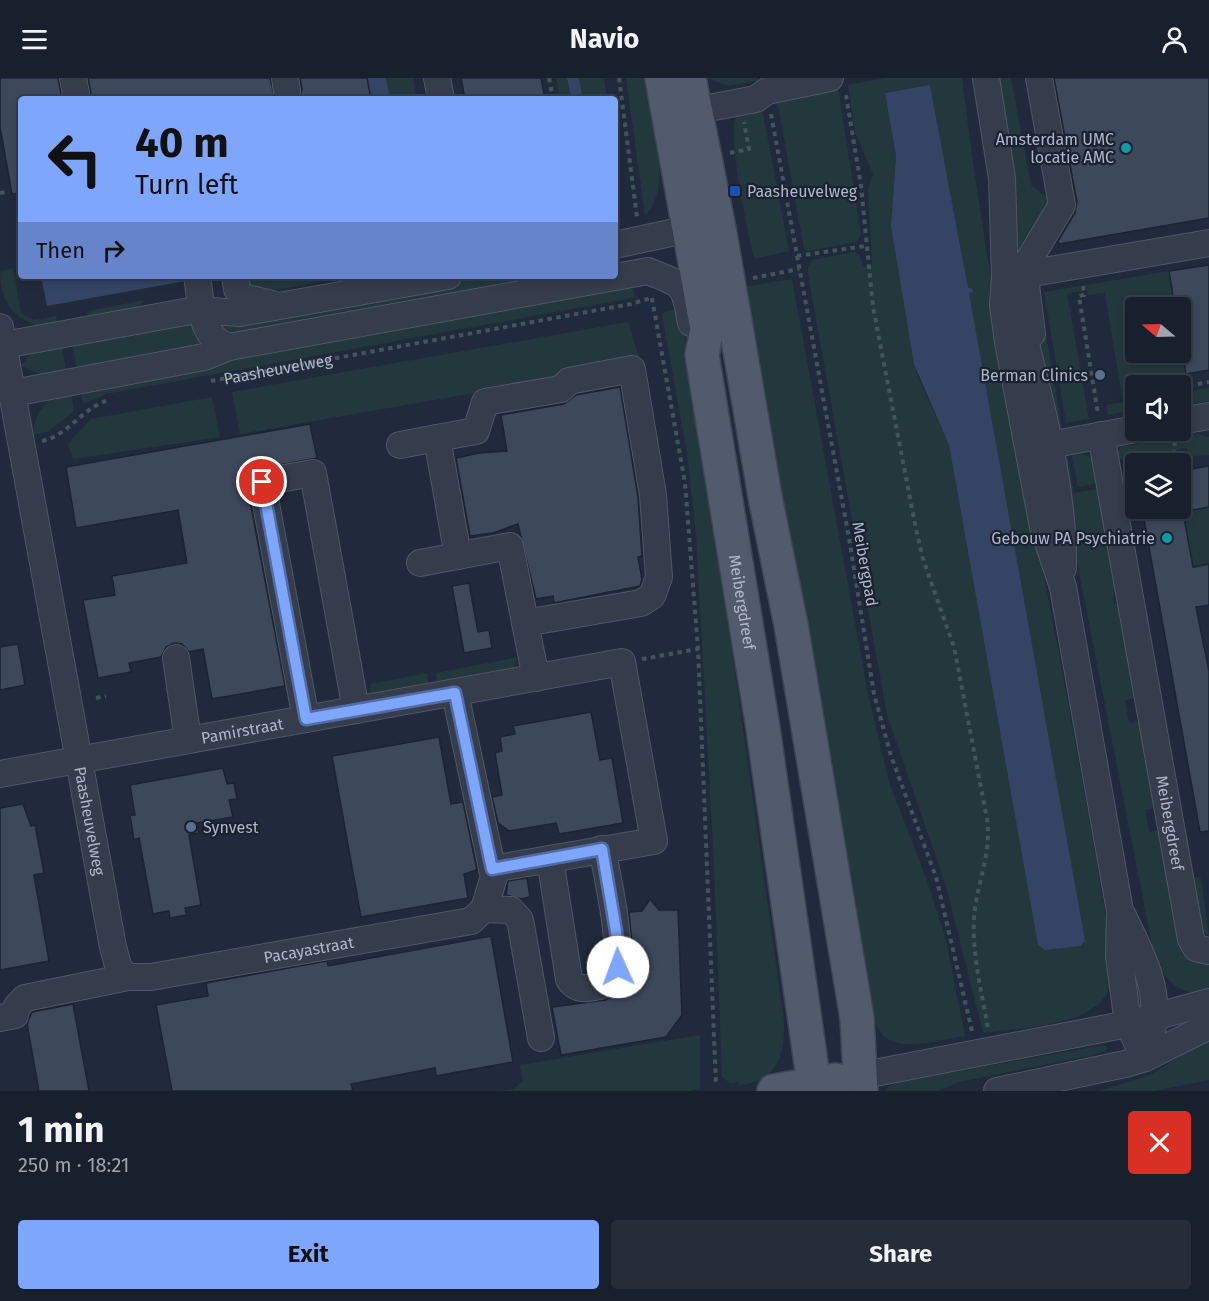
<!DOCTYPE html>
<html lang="en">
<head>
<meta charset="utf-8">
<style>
	body { margin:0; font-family:"Fira Sans",sans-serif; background:#262d39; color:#f1f3f6; height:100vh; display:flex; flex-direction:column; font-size:22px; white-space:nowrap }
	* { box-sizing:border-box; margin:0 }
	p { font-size:20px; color:#9fa3aa }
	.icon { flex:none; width:33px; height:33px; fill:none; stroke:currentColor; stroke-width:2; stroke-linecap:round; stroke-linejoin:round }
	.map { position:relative; height:1013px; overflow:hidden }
	.sheet { display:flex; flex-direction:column; background:#19202d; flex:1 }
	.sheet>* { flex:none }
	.guide { position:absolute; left:18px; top:18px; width:600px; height:183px; border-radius:6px; box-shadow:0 3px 9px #0003,0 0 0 2px #373e49; background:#7fa6fd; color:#111; overflow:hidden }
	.needle { width:39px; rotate:289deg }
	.controls { position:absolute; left:1125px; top:219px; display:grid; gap:12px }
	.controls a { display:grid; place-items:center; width:66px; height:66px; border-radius:6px; background:#19202d; box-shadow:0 3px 9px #0003,0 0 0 2px #373e49; font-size:30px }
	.pin { position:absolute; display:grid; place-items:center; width:51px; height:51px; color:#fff; margin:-26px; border:3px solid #fff; border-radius:50%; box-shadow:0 2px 6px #0007 }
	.me { position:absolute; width:66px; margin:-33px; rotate:358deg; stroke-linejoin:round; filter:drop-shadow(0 0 4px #0008) }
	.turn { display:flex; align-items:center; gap:21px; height:126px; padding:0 18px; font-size:27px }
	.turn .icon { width:78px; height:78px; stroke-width:2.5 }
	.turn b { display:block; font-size:42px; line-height:51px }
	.then { display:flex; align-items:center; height:57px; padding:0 18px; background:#0003; gap:12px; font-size:22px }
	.round { display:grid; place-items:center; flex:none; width:63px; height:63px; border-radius:6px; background:#262d39 }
	.summary { display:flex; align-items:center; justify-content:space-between; height:102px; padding:0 18px }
	h1 { font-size:36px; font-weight:700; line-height:45px }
	.cta { display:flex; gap:12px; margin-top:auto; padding:12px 18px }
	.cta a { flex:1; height:69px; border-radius:6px; background:#7fa6fd; color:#111; font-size:24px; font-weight:700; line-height:69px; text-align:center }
	.cta a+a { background:#262d39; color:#f1f3f6 }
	header { display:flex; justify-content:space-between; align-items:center; height:78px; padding:0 18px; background:#19202d; font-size:27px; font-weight:700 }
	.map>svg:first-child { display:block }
</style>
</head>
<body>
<header><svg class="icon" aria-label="menu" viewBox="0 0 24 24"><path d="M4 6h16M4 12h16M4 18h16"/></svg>Navio<svg class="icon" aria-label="person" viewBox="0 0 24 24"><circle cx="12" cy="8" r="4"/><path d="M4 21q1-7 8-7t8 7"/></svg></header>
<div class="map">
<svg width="1209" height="1013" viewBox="0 0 1209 1013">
	<rect width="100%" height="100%" fill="#212a3c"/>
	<g fill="#23383d" fill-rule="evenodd">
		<polygon points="386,0 413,0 416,21 390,21"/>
		<polygon points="556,0 567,0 571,21 560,21"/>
		<polygon points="579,0 604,0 607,21 583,21"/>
		<path d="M626,0H644C650,36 675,110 645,137Z"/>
		<polygon points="708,0 758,0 758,3 728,8"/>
		<path d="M885,0H962C998,297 1067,589 1113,885C1112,896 1112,907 1106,917C1086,949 1017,950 983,955L947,811L887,637L807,191L812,182L854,174L860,177L863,189L872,187L868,111L873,96L855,54L848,7ZM930,7L968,211L972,210L973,214L968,215L1084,866L1038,867L949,367L917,297L891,148L896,78L885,15Z"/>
		<polygon points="998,0 1011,0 1031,107 1052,123 1016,186 1012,93"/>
		<polygon points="838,9 861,158 856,164 808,173 804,171 777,22"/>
		<path d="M761,25L789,173L754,181C749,157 723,48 739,33C744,28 755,27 761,25Z"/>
		<path d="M13,190L21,235L34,242L56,238L58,251C22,249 0,231 0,193Z"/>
		<polygon points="1169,193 1175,229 1136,230 1136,274 1180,274 1181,262 1186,296 1169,299 1170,306 1136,308 1135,332 1108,337 1107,327 1123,324 1105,215 1088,217 1086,207"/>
		<polygon points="280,198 351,198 254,216 241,205"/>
		<polygon points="477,198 558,198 227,257 211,239 235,242"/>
		<path d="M792,201L868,616L889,704L926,800L945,858L965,958C943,961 904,974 885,959C877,953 875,942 872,933L738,210Z"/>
		<polygon points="633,207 635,219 621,222 106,316 83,326 80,308"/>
		<polygon points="1080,208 1081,213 1067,216 1089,341 1066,345 1044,214"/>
		<polygon points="1039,214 1062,350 1058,348 1041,276 1033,217"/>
		<polygon points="144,222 136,237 89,245 87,233"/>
		<path d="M680,230L710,417L784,943C785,980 777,1001 739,1008V1004L730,1005L722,999L714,786L696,456L687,375L662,237L664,234Z"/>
		<polygon points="198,240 203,270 77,294 72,262"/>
		<polygon points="628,244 641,286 240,356 232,314"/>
		<polygon points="61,264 67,296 44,298 21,288 32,274"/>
		<path d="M70,310L74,333L49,353L33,357C35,332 48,320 70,310Z"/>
		<polygon points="1209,310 1209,323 1181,327 1181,315"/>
		<polygon points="212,319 220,359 73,381 68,366 91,341"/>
		<polygon points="1197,356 1209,359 1209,377 1192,378 1186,370 1116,382 1117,373 1121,369"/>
		<polygon points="1080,376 1096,381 1103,404 1078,409 1072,378"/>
		<path d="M1068,381L1074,415L1104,410L1123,513L1113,515L1114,526L1125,525L1142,619L1125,622L1129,645L1146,642L1162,728L1145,732L1149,754L1166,751L1209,880V918C1179,916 1165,904 1154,877L1060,397Z"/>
		<polygon points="1209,429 1209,486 1193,489 1183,434"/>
		<polygon points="519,579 512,592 437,605 436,595"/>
		<polygon points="427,595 429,607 370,617 371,606"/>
		<polygon points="1198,799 1201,801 1209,858 1196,849 1188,800"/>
		<polygon points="700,957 700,1010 688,1013 501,1013 513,1011 523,1003 520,987"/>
		<polygon points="1209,960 1209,1002 1154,1013 1100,1013 1150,997"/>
		<polygon points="1104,967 1107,969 1107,972 1093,977 959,1004 937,1013 886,1013 889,1008 899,1004"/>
	</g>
	<g fill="#344464">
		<polygon points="367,0 386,0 390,21 371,21"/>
		<polygon points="567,0 579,0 583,21 571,21"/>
		<polygon points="930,7 968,210 972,210 973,214 969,215 1085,863 1080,868 1045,872 1038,867 949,367 914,286 891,148 896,78 885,15"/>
		<polygon points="41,198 213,198 47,228"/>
	</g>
	<g fill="#3d485b" stroke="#1c2332" stroke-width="1.5">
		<polygon points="0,0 58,0 62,21 21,21 21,115 12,116 0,49"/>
		<polygon points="88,0 270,0 275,21 92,21"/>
		<polygon points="300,0 367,0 371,21 299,21 302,11"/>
		<polygon points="461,0 541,0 545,21 465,21"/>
		<polygon points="1054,0 1209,0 1209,140 1059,166 1058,163 1075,135 1077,124"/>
		<polygon points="1209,187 1209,292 1186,296 1180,262 1180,230 1175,230 1169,193"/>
		<polygon points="620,309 638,419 642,478 638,479 642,501 640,508 554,525 553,518 536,521 518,446 493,455 470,458 456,380 479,375 507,373 501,337 564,326 576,317"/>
		<polygon points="310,346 317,380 248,393 247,407 285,608 212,621 203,571 189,574 182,566 174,565 166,569 161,579 129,585 131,594 98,600 83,522 115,517 112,498 187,485 178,432 76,450 66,389"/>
		<polygon points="1209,388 1209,429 1183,434 1193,489 1209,486 1209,527 1196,529 1209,593 1209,753 1200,754 1142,430 1180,430 1180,393"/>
		<polygon points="469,505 478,554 489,552 492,570 464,575 452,508"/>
		<polygon points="18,566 25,607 0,612 0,569"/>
		<polygon points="591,634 600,682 612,680 623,745 559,756 556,745 509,753 498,745 492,719 502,717 495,675 502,673 500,659 515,656 513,648"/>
		<polygon points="439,659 451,726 463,724 477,792 464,796 468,820 361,839 332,678"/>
		<polygon points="223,690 227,706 234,705 237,721 229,722 233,739 197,745 199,755 189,757 201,827 185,830 187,837 170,840 169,833 153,836 139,760 134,762 130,737 135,737 130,707"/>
		<polygon points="23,726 31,748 35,747 44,795 34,797 49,883 0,892 0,730"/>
		<polygon points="527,800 530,819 521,821 506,817 508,803"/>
		<polygon points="650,821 659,832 678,832 682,937 666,959 561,977 552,929 606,922 623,912 632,900 633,875 629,834 642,833"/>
		<polygon points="491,858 513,984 436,998 435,990 351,1006 353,1013 172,1013 156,927 208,918 206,905 327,883 328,888"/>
		<polygon points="73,926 89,1013 39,1013 27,946 32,934"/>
	</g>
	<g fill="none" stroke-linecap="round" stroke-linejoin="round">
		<g stroke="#505766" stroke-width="28">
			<g id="minor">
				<polyline points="73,0 77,21"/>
				<polyline points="285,0 287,13"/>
				<polyline points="437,0 441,21"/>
				<polyline points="986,0 1002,100 1005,199 1003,227 1008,264 1043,449 1063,509 1120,833 1119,878 1128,946 1145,980"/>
				<polyline points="677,36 756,21 767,13 830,0"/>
				<polyline points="615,167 689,151 705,153"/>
				<path d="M197,198C202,226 198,258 229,269"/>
				<polyline points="235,198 237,211 243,219 272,226"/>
				<polyline points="1009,199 1209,165"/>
				<path d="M1019,238C1039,321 1064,404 1063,490"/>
				<path id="s2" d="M0,249L113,869L119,891L128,899"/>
				<polyline points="1032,256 1024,190 1062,127 1039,0"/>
				<polyline points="4,267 196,232 240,235 448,198"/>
				<path d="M13,315L204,279L229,269L648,193C684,208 684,204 691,245"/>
				<polyline points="1180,343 1209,338"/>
				<path id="s3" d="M1101,357L1191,861L1196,870L1209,873"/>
				<polyline points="437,360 476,353 485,324 561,311 569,303 632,291 653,417 659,499 652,518 641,525 525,545"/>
				<polyline points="400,367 437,360 458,478"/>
				<polyline points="1033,370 1136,351"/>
				<polyline points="420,485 510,468 536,600"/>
				<polyline points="176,580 188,662"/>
				<polyline points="455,615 494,799 484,831"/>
				<polyline points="306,641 262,404 313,395 356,632"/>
				<path id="s4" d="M0,696L622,584L654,763L492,791"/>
				<path d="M550,781L569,901C574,909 580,911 589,910C597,908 609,908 614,900C626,883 607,795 602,771"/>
				<polyline points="484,831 511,832 520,842 541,960"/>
				<path d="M1123,838C1140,874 1162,912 1152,953"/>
				<path id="s5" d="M0,940L15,937L17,928L25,920L128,899H151L471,843L484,831"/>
				<polyline points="859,998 1128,946 1209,924"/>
				<polyline points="997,1013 1125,986 1145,980 1209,948"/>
			</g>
		</g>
		<g stroke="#3e4555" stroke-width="36">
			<g id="major">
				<path id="s6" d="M662,0L707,251L702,277L763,650L815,1013"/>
				<polyline points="689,0 720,156 766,424 791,547 857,940 861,1013"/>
				<polyline points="774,1013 836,1002"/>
			</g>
		</g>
		<g stroke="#41555a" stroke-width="4" stroke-dasharray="4.5 4.5" stroke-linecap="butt">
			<polyline points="549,0 553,21"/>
			<polyline points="619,0 637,139"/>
			<path d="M846,17L861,108L873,229L916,451L923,481L954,569L987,741C992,776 976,806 974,841C972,877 982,916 988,951"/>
			<polyline points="771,36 849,460 874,616 891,678 936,799 972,953"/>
			<polyline points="730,75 749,71 744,44"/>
			<polyline points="0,115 6,114"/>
			<polyline points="797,178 865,168"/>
			<polyline points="753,200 799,191"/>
			<polyline points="1083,208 1084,217 1079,218 1098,336"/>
			<polyline points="652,220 685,405 698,571 716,1007"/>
			<path id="s1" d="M211,303L631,226L651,220"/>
			<polyline points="1180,309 1209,304"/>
			<path d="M42,363C67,358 82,331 106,323"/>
			<polyline points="1129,385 1174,376 1175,364"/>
			<polyline points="642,581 698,571"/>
			<polyline points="96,620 106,618"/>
		</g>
		<use href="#minor" stroke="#353c4c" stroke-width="26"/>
		<use href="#major" stroke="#525b6c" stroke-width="33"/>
	</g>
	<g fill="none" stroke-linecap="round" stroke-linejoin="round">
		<g stroke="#536ca4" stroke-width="15">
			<polyline id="route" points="262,404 306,641 455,615 492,791 602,771 616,853 618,889"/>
		</g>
		<use href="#route" stroke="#7fa6fd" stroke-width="10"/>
	</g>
	<g fill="#0f9aa8" stroke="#1a2130" stroke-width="2">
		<circle cx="1126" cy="70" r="6"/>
		<circle cx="1167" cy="460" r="6"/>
	</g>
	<rect fill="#1a4fb4" stroke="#1a2130" stroke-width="2" x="729" y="107" width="12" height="12" rx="3"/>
	<g fill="#5c6f8a" stroke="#1a2130" stroke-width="2">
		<circle cx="1100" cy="297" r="6"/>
		<circle cx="191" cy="749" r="6"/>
	</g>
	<g text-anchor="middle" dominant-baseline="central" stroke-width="4.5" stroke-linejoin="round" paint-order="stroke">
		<g font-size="16" fill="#b0b7c8" stroke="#1a2130" text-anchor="end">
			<text x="1114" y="61">Amsterdam UMC<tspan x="1114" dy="18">locatie AMC</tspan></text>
			<text x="747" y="113" text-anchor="start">Paasheuvelweg</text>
			<text x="1088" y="297">Berman Clinics</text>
			<text x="1155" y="460">Gebouw PA Psychiatrie</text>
			<text x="203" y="749" text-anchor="start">Synvest</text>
		</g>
		<g font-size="16" fill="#b0b7c8" stroke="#1a2130">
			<text stroke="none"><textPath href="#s1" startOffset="68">Paasheuvelweg</textPath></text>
			<text transform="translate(865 486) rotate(80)">Meibergpad</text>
			<text stroke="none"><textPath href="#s6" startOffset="532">Meibergdreef</textPath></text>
			<text stroke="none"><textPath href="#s4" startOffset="246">Pamirstraat</textPath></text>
			<text stroke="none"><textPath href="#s2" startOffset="502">Paasheuvelweg</textPath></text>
			<text stroke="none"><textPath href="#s3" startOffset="394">Meibergdreef</textPath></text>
			<text stroke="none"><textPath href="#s5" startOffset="324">Pacayastraat</textPath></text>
		</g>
	</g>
</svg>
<div class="controls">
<a><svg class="needle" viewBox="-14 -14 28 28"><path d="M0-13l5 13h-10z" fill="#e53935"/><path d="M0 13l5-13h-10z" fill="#9fa3aa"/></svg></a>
<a><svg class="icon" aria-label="sound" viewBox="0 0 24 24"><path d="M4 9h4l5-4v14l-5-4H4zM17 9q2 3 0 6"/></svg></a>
<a><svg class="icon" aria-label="layers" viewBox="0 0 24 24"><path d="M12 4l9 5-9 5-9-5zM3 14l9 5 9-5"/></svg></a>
</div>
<div class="pin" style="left:262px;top:404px;background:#d93025"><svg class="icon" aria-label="arrive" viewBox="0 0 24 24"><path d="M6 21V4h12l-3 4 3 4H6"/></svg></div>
<svg class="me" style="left:618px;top:889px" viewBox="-20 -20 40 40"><circle r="19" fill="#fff"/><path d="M0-13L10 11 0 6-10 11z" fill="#7fa6fd"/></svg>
<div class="guide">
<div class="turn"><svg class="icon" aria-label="left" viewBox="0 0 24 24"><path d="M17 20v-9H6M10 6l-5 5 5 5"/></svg><div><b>40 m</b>Turn left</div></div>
<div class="then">Then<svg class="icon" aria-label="right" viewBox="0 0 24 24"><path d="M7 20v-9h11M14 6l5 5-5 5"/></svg></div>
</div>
</div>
<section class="sheet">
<div class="summary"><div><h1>1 min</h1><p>250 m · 18:21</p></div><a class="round" style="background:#d93025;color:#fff"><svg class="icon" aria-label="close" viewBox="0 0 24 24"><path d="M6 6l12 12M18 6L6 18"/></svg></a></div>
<div class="cta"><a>Exit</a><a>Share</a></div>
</section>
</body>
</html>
